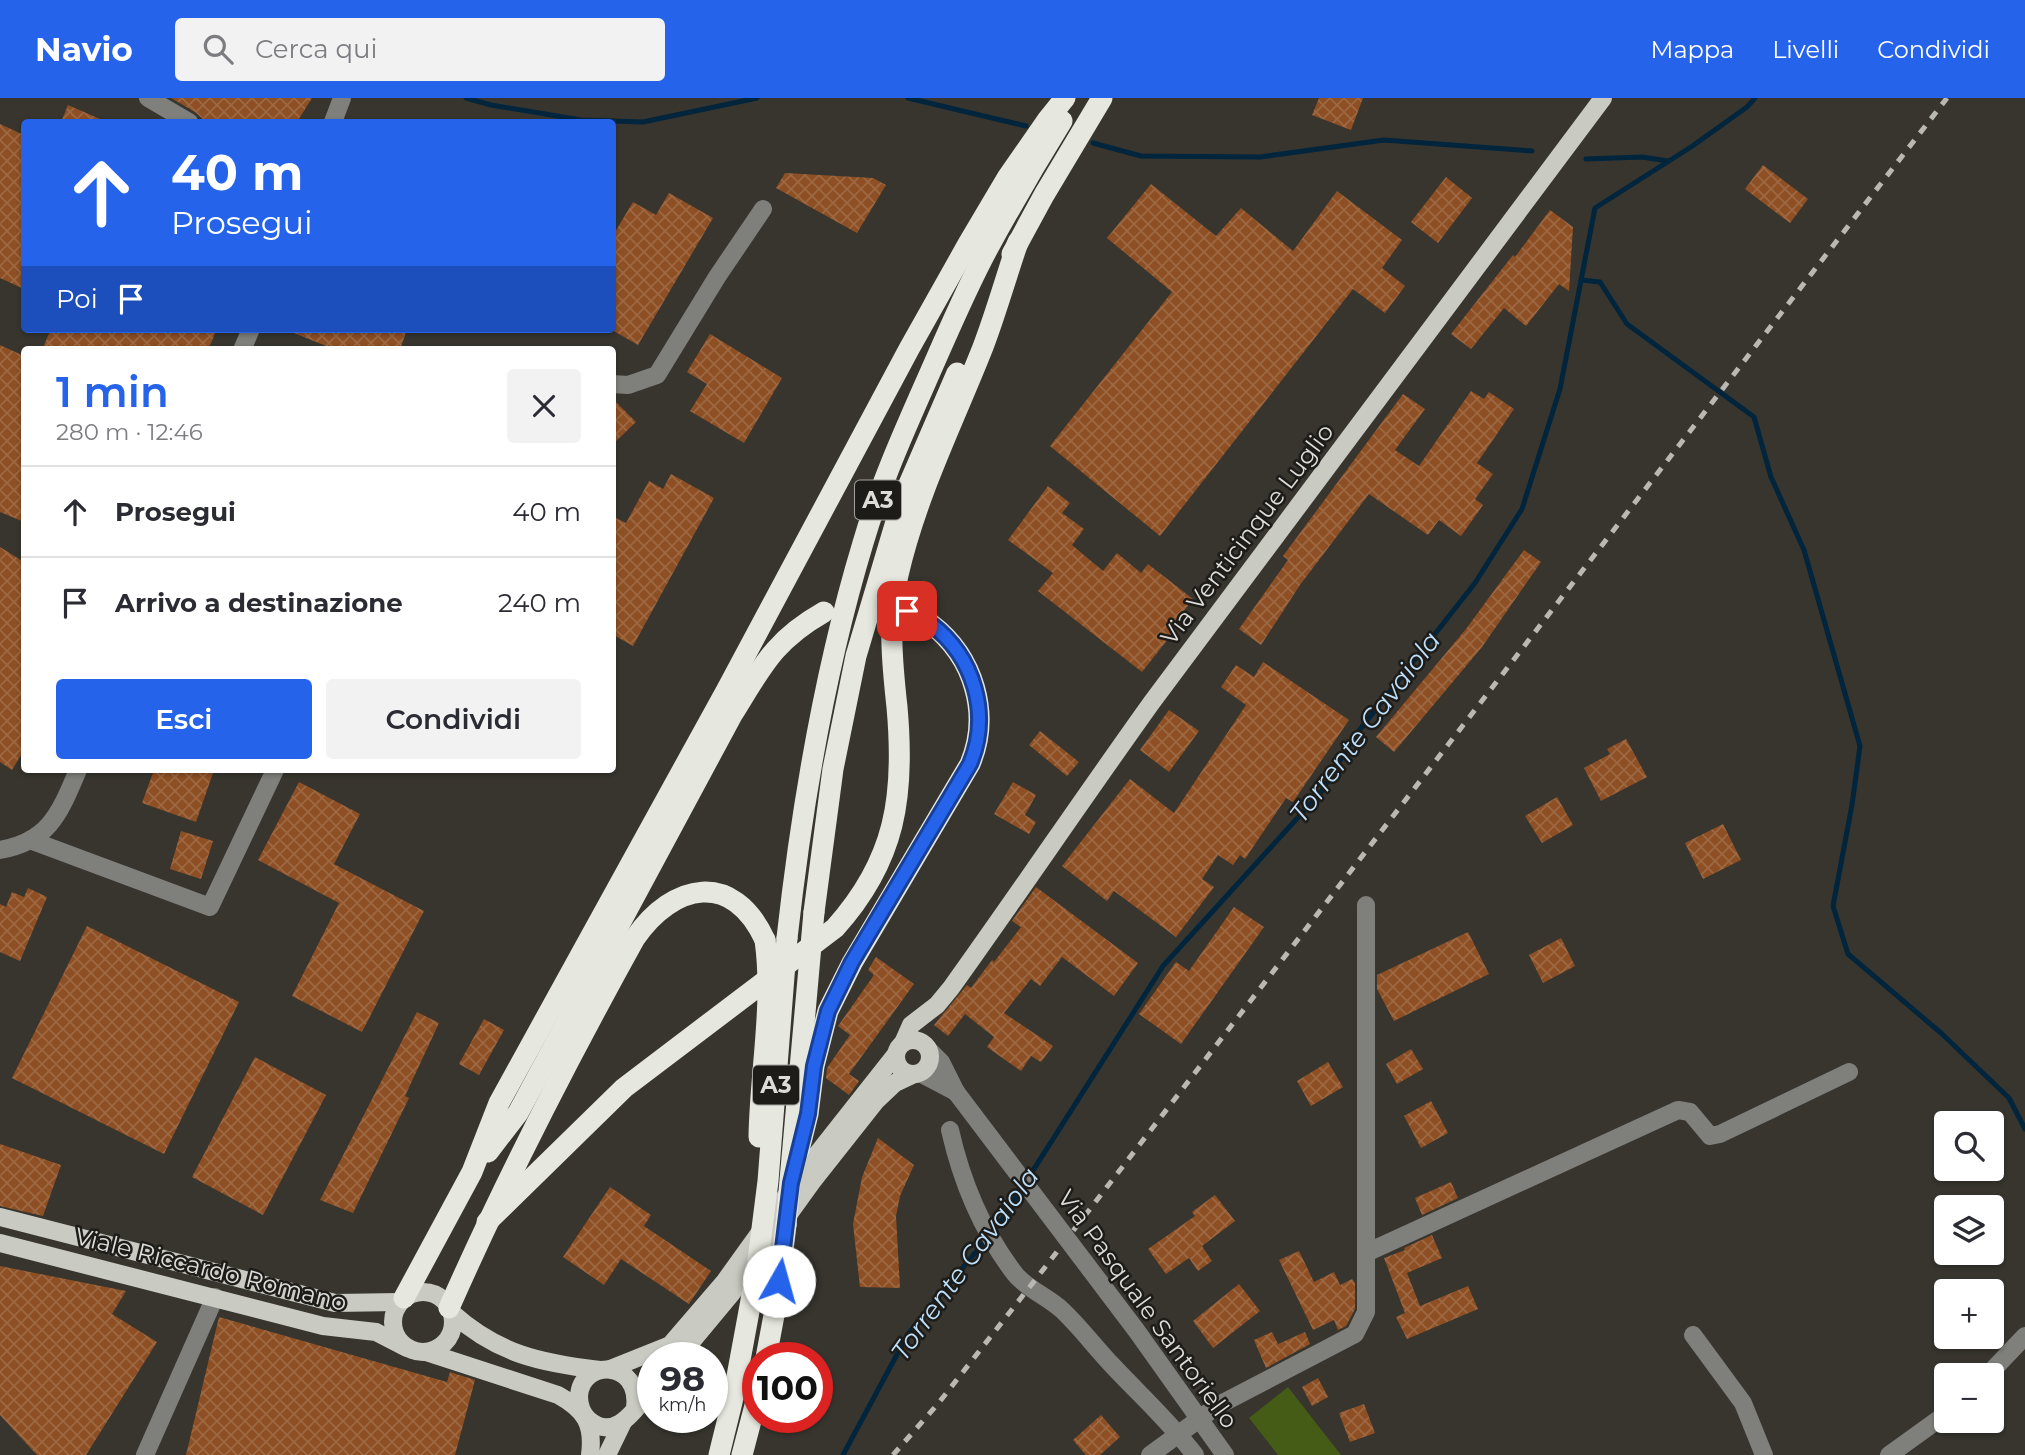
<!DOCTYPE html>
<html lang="it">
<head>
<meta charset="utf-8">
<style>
	body { margin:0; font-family:Montserrat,sans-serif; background:#f2f2f3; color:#2b2b33; height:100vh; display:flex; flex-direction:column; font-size:26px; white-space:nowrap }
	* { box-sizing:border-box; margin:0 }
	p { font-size:23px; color:#7c7c81 }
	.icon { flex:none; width:38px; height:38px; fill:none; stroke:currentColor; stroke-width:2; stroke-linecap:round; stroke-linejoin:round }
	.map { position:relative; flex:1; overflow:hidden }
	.panel { position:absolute; left:21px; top:248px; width:595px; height:427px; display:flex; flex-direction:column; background:#fff; border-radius:7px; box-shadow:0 2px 5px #0004 }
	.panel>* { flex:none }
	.top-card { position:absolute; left:21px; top:21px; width:595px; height:214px; border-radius:7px; box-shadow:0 2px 5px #0004; background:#2563eb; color:#fff; overflow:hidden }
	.fabs { position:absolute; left:1934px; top:1013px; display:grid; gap:14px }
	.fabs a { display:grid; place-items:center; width:70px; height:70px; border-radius:7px; background:#fff; box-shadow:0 2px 5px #0004; font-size:35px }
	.speed { position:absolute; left:637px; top:1244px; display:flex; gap:14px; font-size:35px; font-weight:700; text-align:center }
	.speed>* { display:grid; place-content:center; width:91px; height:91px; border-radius:50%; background:#fff; box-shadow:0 2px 5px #0004; line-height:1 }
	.speed small { font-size:18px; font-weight:400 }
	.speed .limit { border:10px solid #d22; background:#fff; color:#111 }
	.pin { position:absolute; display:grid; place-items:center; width:60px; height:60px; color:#fff; margin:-30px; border-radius:14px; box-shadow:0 4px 10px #0006 }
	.me { position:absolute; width:77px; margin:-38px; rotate:7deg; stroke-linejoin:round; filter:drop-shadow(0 0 5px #0008) }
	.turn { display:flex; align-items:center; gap:24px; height:147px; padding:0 35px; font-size:32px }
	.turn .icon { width:91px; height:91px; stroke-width:2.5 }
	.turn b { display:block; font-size:49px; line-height:60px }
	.then { display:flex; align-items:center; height:66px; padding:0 35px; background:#0003; gap:14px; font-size:26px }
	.round { display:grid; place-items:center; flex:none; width:74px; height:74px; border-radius:7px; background:#f2f2f3 }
	.head { display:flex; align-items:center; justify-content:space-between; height:119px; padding:0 35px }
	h1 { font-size:42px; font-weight:600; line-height:52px; color:#2563eb }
	.action { display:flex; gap:14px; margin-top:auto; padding:14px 35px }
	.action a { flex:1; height:80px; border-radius:7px; background:#2563eb; color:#fff; font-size:28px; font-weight:600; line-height:80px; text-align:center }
	.action a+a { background:#f2f2f3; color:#2b2b33 }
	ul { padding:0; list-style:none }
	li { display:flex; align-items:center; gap:21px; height:91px; padding:0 35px; border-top:2px solid #e1e1e2 }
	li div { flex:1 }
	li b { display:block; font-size:26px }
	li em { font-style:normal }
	header { display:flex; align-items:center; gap:42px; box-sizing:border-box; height:98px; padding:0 35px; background:#2563eb; color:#fff }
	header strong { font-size:33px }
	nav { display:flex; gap:38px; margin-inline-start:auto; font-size:24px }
	.search { width:490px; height:63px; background:#f2f2f3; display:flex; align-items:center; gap:18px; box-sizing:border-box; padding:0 24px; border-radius:7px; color:#7c7c81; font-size:26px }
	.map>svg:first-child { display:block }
</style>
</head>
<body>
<header>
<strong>Navio</strong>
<div class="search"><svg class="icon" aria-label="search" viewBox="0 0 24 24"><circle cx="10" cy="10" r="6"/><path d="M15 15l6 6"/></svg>Cerca qui</div>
<nav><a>Mappa</a><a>Livelli</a><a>Condividi</a></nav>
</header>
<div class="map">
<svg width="2025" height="1357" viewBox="0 0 2025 1357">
	<defs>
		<pattern id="building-cross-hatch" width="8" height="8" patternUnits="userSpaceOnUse" patternTransform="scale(1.75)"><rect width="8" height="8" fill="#8d4f23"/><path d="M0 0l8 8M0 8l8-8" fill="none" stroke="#9d6842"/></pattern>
	</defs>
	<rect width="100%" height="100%" fill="#37352e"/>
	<polygon fill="#445c15" points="1288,1289 1341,1357 1278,1357 1249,1320"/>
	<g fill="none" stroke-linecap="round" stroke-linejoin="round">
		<g stroke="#01253d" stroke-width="5">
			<polyline points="466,0 491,7 581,22 643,24 757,0"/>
			<polyline points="908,0 1026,28"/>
			<polyline points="1093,45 1141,58 1260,59 1384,42 1532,53"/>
			<polyline points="1586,61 1642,59 1668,63"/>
			<polyline points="1581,182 1600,184 1627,226 1754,319 1771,379 1804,452 1860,648 1852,707 1833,808 1848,856 1941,935 2009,1000 2025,1031"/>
			<polyline points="843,1357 908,1236 999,1126 1163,868 1322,693 1354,639 1475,485 1522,411 1560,291 1595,110 1691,49 1747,9 1755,0"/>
		</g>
	</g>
	<g fill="url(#building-cross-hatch)">
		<polygon points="171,0 312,0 297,24 206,24 195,14"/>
		<polygon points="1319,0 1363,0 1351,32 1312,17"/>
		<polygon points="68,7 107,24 61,24"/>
		<polygon points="0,26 24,37 24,191 0,180"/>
		<polygon points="1763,67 1808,101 1790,125 1745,91"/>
		<polygon points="785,75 873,80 886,87 857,135 776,90"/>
		<polygon points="1446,79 1472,100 1438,145 1411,124"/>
		<polygon points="1151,86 1216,138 1241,110 1293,153 1337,93 1402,142 1382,170 1405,188 1385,215 1353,191 1160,438 1050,348 1172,194 1107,140"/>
		<polygon points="669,95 713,120 638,247 612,232 612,139 633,104 656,117"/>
		<polygon points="1550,112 1573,129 1569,193 1559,186 1526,228 1504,210 1471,251 1451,236 1513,157 1515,159"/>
		<polygon points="51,231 217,231 208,252 42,252"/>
		<polygon points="284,231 407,231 400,252 336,252"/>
		<polygon points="710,236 782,280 744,345 690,313 707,286 687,274"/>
		<polygon points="0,247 24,258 24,424 0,414"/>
		<polygon points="1471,293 1484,301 1489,294 1514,311 1477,365 1493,376 1475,401 1483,407 1461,438 1439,422 1428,437 1369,396 1300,487 1261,547 1239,531 1288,462 1283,458 1403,296 1425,311 1395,352 1419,368"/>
		<polygon points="612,300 636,324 612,347"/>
		<polygon points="671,376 714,400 633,548 612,536 612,418 626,425 649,383 663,391"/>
		<polygon points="1048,388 1070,405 1062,415 1084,431 1072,447 1103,473 1117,455 1141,475 1148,466 1193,501 1172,528 1176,531 1142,574 1038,493 1053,475 1008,442"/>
		<polygon points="0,449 24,464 24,652 12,672 0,664"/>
		<polygon points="1524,452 1541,464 1482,549 1394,654 1376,639 1466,531"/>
		<polygon points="1263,564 1349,622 1293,704 1286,700 1245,761 1240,757 1233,767 1218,757 1202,781 1214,789 1176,839 1114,793 1107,803 1062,768 1130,681 1174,715 1246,607 1221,589 1236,567 1254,579"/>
		<polygon points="1169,612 1199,633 1169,674 1140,652"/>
		<polygon points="1040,633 1079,664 1067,678 1029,647"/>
		<polygon points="1626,641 1647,679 1601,703 1584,670 1610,656 1607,651"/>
		<polygon points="154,672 214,672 196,724 142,705"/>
		<polygon points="299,684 360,716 334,766 424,813 362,934 292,898 339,805 258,762"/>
		<polygon points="1013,684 1036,697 1025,717 1036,724 1029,736 994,716"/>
		<polygon points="1557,699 1573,727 1542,745 1525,718"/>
		<polygon points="1723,726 1741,762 1703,781 1685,745"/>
		<polygon points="181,733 213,743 201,781 170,771"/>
		<polygon points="1036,789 1138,865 1114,898 1062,859 1040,888 1031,881 1004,915 1053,948 1041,964 1031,958 1021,973 987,949 994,939 965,916 948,938 934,927 967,887 971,890 992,862 994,864 1021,829 1012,823"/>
		<polygon points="28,790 47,799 20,863 0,854 0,806 6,809 12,794 24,799"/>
		<polygon points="1234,809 1264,829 1181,946 1139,916 1176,864 1189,873"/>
		<polygon points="87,828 239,904 164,1056 12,980"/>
		<polygon points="1468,834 1489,876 1394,923 1377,891 1377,877"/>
		<polygon points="1561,840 1575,868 1543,885 1529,857"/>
		<polygon points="876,859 914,886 849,976 859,983 849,997 826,980 827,970 850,937 838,928 874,877 868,872"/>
		<polygon points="417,914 439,925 405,998 409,1000 353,1115 320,1102"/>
		<polygon points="484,921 504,932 479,977 459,966"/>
		<polygon points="1411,951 1423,971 1397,986 1386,966"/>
		<polygon points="255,959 326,997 263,1117 192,1079"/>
		<polygon points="1328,964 1343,989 1311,1008 1297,983"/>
		<polygon points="1431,1003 1448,1035 1421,1050 1404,1018"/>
		<polygon points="878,1040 914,1067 900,1098 896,1118 900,1190 860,1189 853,1126 862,1079"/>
		<polygon points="0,1046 61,1067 43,1118 0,1108"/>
		<polygon points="1451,1084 1458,1100 1422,1117 1415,1100"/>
		<polygon points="610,1089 651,1117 644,1128 711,1173 689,1206 621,1161 604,1187 563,1159"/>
		<polygon points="1215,1097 1235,1123 1202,1148 1212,1163 1198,1173 1189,1160 1166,1176 1148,1151 1195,1118 1192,1114"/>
		<polygon points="1432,1137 1442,1160 1407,1175 1420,1208 1468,1188 1478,1211 1407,1241 1396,1219 1405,1215 1384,1160 1405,1152 1404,1150"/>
		<polygon points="1299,1153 1314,1184 1334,1174 1340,1187 1352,1181 1355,1185 1355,1211 1346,1228 1338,1232 1334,1222 1313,1232 1279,1162"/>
		<polygon points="0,1168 126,1193 112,1216 157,1244 86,1357 37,1357 0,1317"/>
		<polygon points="1239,1186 1260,1213 1213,1250 1193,1223"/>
		<polygon points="219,1219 447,1284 450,1274 475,1282 455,1357 186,1357"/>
		<polygon points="1272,1234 1278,1246 1305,1234 1310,1246 1266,1270 1254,1242"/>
		<polygon points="1318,1280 1328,1299 1312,1308 1302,1289"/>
		<polygon points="1364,1306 1375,1335 1350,1344 1339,1315"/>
		<polygon points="1101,1317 1120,1339 1100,1357 1086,1357 1073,1342"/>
	</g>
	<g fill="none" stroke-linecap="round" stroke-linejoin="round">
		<g stroke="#7f7f7c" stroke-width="18">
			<polyline points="148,0 189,24"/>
			<polyline points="333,24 342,0"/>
			<polyline points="242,252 251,231"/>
			<polyline points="612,286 628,287 657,277 717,179 763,111"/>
			<polyline points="30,742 210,809 275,672"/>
			<path d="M0,752C50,743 60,714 78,672"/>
			<polyline points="928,951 941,964 956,994"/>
			<polyline points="920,975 956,994"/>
			<path d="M950,1032C962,1085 982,1133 1015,1176C1027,1191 1048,1199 1062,1212C1080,1229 1095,1249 1112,1267C1140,1297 1170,1324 1195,1357"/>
			<polyline points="1366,1155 1678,1012 1690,1014 1710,1038 1720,1036 1849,974"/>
			<polyline points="1693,1237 1743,1305 1764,1357"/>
			<polyline points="1987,1278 2025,1238"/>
			<polyline points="145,1357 215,1199"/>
			<polyline points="1150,1357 1217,1308 1355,1236 1366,1214 1366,807"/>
			<polyline points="1889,1357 1946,1316"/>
		</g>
		<g stroke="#c9cac2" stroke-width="18">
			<circle cx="913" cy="959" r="17"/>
			<path d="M903,945L911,927L937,907L951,890C1019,795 1084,699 1152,604L1603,0"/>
			<polyline points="0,1119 335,1205 399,1204"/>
			<polyline points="0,1145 323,1228 376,1234 407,1250"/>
			<circle cx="423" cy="1224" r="30"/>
			<path d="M452,1215C498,1256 540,1265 600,1272"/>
			<path d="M426,1254L558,1297C585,1312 594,1326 590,1357"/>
			<polyline points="678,1260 732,1195 812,1084 876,1003 895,985 914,976"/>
			<polyline points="610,1271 670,1247 725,1183 806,1070 896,956"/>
			<path d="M635,1310C641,1261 581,1261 579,1298C579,1308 582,1316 589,1322C617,1345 637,1308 653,1290"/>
			<polyline points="607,1357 622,1326"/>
		</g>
		<g stroke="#e6e7de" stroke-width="21">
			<polyline points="1012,156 1044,97 1102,0"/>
			<polyline points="814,814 833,671 856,558 903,400 957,275"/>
			<path d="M787,840C802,706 824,574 863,445C879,390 902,338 925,286C945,241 964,195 987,152C1011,108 1036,65 1062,23"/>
			<path d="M799,1052L808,1016L814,968L828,913L852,865L970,666C991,616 974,559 931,526C924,520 915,517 907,513"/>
			<path d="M488,1054L518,1015L732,617C762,569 773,543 824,514"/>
			<path d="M487,1124L624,990L835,830C896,762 905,698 897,609C892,564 888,521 898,477C916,398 953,325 983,249C996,215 1006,179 1018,144"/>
			<polyline points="404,1200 472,1074 499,1005 726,593 909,251 968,146 1007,80 1048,21 1065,0"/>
			<path d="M449,1210C505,1083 568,961 635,840C673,785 733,772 765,842"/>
			<polyline points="766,1260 777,1201 786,1127"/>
			<polyline points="719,1357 733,1300 757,1170"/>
			<polyline points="742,1357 758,1296"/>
		</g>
		<polyline stroke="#b9b8b3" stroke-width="5" stroke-dasharray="9 9" stroke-linecap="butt" points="893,1357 937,1307 1039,1177 1947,0"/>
		<polyline stroke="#7f7f7c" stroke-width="18" points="956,994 1136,1232 1225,1357"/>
		<g stroke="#e6e7de" stroke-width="21">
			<path d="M759,1039C760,974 774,907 765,842"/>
			<polyline points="786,1127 814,814"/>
			<polyline points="757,1170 768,1083 787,840"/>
		</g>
	</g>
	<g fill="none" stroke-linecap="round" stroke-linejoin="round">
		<g stroke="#184099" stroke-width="18">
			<path id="route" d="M779,1183L791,1085L808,1016L814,968L828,913L852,864L970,666C991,616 974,559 931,526C925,520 915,517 907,513"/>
		</g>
		<use href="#route" stroke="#2563eb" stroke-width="12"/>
	</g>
	<g text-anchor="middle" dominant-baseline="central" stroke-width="5" stroke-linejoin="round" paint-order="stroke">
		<g fill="#1d1c19" stroke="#a3a29f" stroke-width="2">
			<rect x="855" y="382.5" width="46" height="39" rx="5"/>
			<rect x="753" y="967.5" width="46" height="39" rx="5"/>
		</g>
		<g font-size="23" font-weight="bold" fill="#dddcd8">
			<text x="878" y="402">A3</text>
			<text x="776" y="987">A3</text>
		</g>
		<g font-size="24" fill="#dddcd8" stroke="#1d1c19">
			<text transform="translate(1247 436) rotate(-53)">Via Venticinque Luglio</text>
			<text transform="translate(211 1171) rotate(14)">Viale Riccardo Romano</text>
			<text transform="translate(1148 1211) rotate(54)">Via Pasquale Santoriello</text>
		</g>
		<g font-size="26" font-style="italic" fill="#bddffa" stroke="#1d1c19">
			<text transform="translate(1365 629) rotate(-53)">Torrente Cavaiola</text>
			<text transform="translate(965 1166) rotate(-54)">Torrente Cavaiola</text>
		</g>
	</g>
</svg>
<div class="fabs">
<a><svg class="icon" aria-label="search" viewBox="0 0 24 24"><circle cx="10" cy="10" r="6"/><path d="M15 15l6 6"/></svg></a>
<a><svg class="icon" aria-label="layers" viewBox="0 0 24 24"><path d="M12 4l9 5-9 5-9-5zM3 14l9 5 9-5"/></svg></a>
<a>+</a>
<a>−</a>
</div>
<div class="speed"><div>98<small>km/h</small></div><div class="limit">100</div></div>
<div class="pin" style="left:907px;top:513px;background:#d93025"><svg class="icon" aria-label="arrive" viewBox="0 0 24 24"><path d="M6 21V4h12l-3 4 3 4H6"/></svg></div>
<svg class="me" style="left:779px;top:1183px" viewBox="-20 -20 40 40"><circle r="19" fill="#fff"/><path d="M0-13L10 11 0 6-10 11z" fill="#2563eb"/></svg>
<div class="top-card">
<div class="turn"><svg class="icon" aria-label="ahead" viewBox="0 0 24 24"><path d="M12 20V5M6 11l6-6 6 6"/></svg><div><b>40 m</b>Prosegui</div></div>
<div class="then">Poi<svg class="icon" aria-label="arrive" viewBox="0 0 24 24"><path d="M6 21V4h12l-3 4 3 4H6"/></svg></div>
</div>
<section class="panel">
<div class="head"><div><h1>1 min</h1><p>280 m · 12:46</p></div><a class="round"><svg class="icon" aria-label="close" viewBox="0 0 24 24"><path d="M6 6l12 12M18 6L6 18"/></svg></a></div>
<ul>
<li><svg class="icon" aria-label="ahead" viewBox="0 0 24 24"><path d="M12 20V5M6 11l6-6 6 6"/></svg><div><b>Prosegui</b></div><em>40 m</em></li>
<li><svg class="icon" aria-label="arrive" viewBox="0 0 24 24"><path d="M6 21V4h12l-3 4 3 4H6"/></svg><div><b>Arrivo a destinazione</b></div><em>240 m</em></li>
</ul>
<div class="action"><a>Esci</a><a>Condividi</a></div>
</section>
</div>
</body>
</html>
